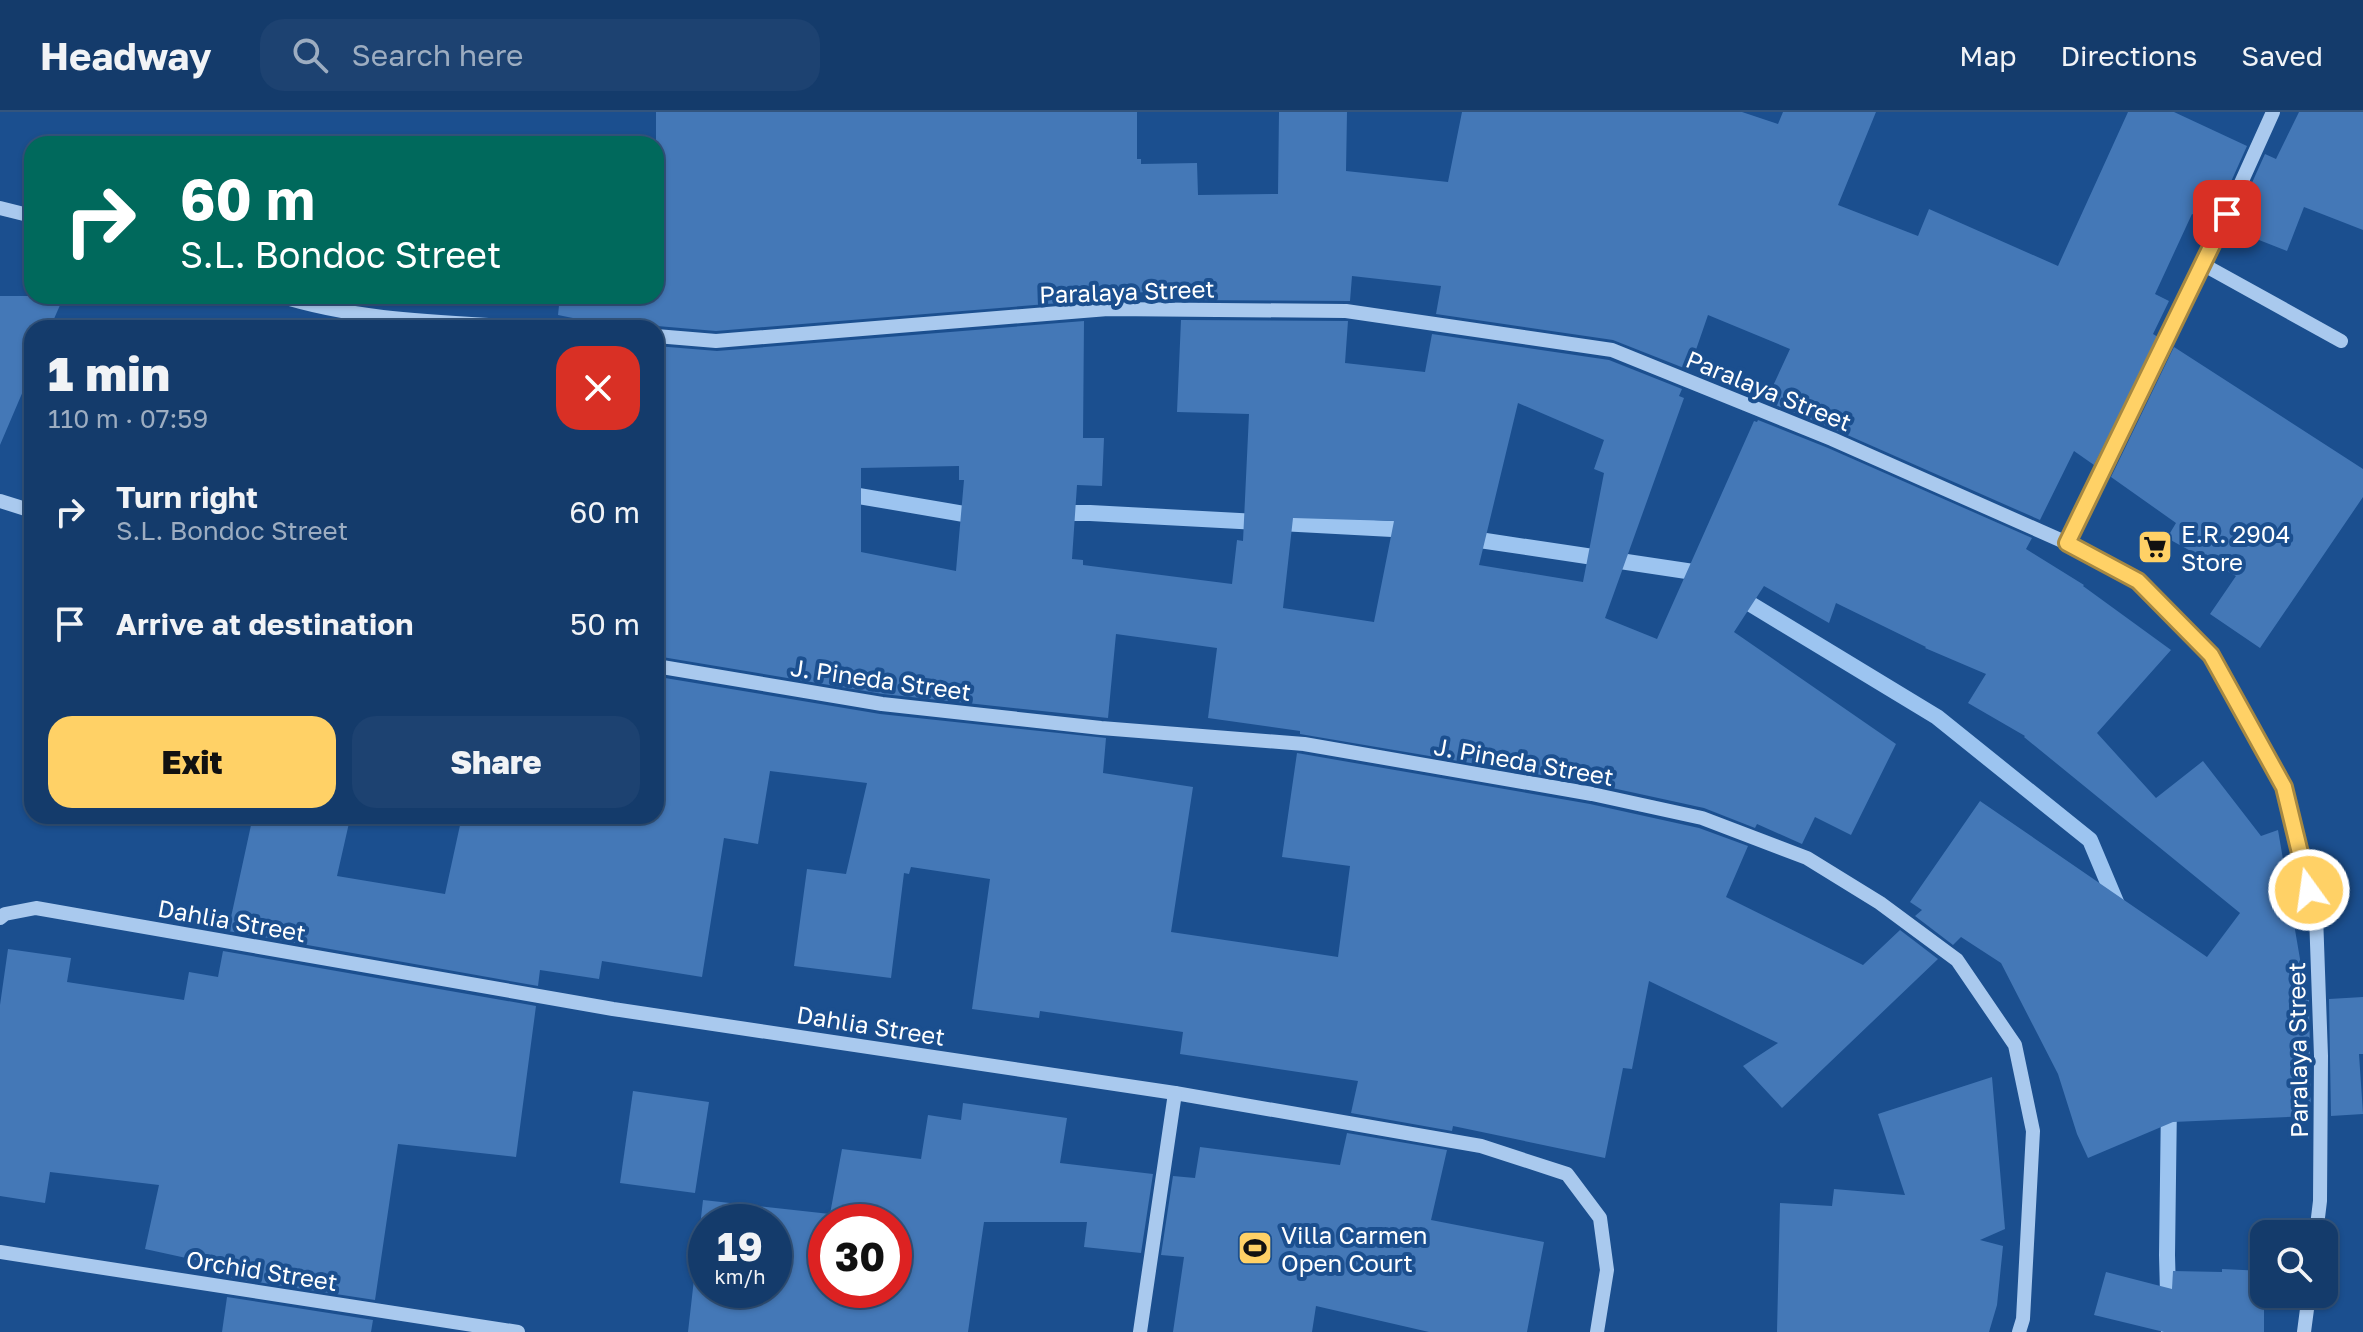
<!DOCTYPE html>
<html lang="en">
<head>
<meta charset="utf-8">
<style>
	body { margin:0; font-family:"Golos Text",sans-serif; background:#1d4271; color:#f1f3f6; height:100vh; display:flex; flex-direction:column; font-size:30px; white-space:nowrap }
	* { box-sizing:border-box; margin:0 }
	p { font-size:26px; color:#9dadc1 }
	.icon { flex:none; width:44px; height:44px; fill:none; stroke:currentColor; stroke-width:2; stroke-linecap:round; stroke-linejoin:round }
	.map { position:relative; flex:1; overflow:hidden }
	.details { position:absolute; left:24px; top:208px; width:640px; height:504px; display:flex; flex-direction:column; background:#143b6b; border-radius:24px; box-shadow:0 2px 6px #0004,0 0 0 2px #33557e }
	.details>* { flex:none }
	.guide { position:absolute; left:24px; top:24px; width:640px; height:168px; border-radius:24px; box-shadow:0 2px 6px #0004,0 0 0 2px #33557e; background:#00695c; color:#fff; overflow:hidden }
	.buttons { position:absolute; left:2250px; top:1108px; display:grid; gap:16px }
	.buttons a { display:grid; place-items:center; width:88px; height:88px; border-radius:16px; background:#143b6b; box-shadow:0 2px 6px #0004,0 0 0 2px #33557e; font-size:40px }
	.speed { position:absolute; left:688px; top:1092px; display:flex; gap:16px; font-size:40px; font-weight:700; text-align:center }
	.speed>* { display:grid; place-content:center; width:104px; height:104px; border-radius:50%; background:#143b6b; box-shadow:0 2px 6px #0004,0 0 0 2px #33557e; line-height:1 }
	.speed small { font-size:20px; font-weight:400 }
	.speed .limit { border:12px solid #d22; background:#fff; color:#111 }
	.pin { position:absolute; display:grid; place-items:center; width:68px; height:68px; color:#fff; margin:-34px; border-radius:16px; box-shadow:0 4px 12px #0006 }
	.me { position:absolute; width:88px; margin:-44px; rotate:346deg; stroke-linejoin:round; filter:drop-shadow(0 0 6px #0008) }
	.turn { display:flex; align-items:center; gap:28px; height:168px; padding:0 24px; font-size:36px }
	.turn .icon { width:104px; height:104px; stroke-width:2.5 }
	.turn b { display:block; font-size:56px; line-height:68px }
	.round { display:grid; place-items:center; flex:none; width:84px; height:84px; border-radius:24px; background:#1d4271 }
	.overview { display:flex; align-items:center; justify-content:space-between; height:136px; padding:0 24px }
	h1 { font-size:48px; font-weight:800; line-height:60px }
	.button { display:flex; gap:16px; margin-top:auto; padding:16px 24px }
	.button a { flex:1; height:92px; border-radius:24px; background:#ffd166; color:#111; font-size:32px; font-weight:800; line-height:92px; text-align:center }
	.button a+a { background:#1d4271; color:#f1f3f6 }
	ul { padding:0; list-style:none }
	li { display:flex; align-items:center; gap:24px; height:112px; padding:0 24px }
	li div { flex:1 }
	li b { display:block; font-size:30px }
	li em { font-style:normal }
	header { display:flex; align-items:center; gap:48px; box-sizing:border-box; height:112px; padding:0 40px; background:#143b6b; border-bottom:2px solid #33557e }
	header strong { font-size:38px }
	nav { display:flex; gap:44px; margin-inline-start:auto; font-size:28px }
	.search { width:560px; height:72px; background:#1d4271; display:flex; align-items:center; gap:20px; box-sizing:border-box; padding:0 28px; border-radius:24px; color:#9dadc1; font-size:30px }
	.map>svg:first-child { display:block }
</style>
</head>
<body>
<header>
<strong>Headway</strong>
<div class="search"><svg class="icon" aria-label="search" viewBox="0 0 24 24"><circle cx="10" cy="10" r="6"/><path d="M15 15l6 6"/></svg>Search here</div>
<nav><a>Map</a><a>Directions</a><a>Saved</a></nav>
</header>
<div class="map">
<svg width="2363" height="1220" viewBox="0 0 2363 1220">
	<rect width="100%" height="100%" fill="#1b4f8f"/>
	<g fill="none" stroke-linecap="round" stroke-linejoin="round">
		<g stroke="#9cc4f0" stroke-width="16">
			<polyline points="841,381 964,402 980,402"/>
			<polyline points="1055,401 1090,401 1411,418"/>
			<polyline points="1466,426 1700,461 1707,465"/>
			<polyline points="1734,482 1937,605 2090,728 2119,797"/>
			<polyline points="2169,1220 2167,1143 2169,990"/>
		</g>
	</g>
	<g fill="#4478b7" fill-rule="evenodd">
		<polygon points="656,0 1137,0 1137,47 1141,47 1141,52 1197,51 1198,83 1278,82 1279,0 1347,0 1346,59 1448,70 1462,0 1742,0 1778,12 1783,0 1876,0 1838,93 1918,124 1929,97 2058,154 2128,0 2174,0 2247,34 2213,110 2192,102 2155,182 2169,189 2153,222 2158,225 2094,353 2074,339 2040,408 1836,318 1766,289 1790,237 1708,203 1689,258 1613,228 1436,202 1441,174 1352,164 1350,189 1182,188 1182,185 1173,186 1173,180 1084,181 1084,189 716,219 657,214 622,216 558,203 560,184 656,184"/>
		<polygon points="2299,0 2363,0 2363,118 2304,95 2287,139 2231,117 2265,42 2276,47"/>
		<polygon points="0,184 64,184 50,216 32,216 32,258 0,333"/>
		<path d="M1181,208L1345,209H1348L1345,251L1425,260L1432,222L1609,248L1682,277L1679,284L1684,286L1605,506L1657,527L1754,309L1757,310L1758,308L1828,336L2032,426L2026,437L2084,473L2083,474L2171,538L2097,621L2156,686L2203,649L2261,724L2278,718L2307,888H2309L2311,1004L2173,1010L2088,1046L2077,1022L2058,962L2001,851L1961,825L1953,833L1915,804L1922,798L1910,790L1980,689L2207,845L2240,801L2024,625L2025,624L1968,591L1986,562L1925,536L1926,535L1836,491L1829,511L1764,474L1734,520L1896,632L1851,723L1815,705L1802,732L1757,712L1755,716L1704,696L1594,672L1300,622V619L1208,606L1217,536L1116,522L1108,606L883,582L656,544V234L717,239L1084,209L1083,326H1104L1102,374L1077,373L1072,447L1083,448V453L1232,472L1237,428L1243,429L1249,302L1177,300ZM1518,291L1604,328L1594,357L1604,361L1583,470L1479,453ZM959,354V368H964L956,459L861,440V356ZM1293,406L1394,409L1374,510L1283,496Z"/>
		<polygon points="2174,235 2363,357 2363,385 2260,536 2210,502 2236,464 2167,426 2176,411 2111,365"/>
		<polygon points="665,566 880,602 1106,626 1103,661 1193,675 1171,820 1338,845 1350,754 1282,745 1297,641 1590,692 1699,716 1748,734 1726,785 1863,853 1900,818 1938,847 1782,996 1743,954 1778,931 1649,869 1632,957 1623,956 1605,1046 1453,1014 1452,1019 1351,1001 1358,969 1180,942 1183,920 1040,899 1039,906 972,897 990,767 911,755 909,762 904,761 891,866 794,854 807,757 846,762 867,671 770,659 758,732 724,726 702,865 602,849 599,867 540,858 538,874 228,819 253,704 317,704 349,711 337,764 445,782 462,704 656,704 656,621"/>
		<polygon points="8,837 71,846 67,870 184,888 189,860 218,865 223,839 536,894 516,1045 398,1032 375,1188 231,1166 232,1156 145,1137 159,1073 50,1060 45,1091 0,1084 0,893"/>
		<polygon points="2363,885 2363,942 2359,942 2363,1002 2331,1004 2329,887"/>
		<polygon points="1992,965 2005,1117 1980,1128 2003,1134 1997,1193 1989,1220 1777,1220 1780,1091 1832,1094 1834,1077 1905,1083 1878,1002"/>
		<polygon points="633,979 709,990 695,1081 620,1071"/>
		<path d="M963,991L1067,1006L1060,1051L1153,1062L1141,1141L1084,1135L1087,1110H984L968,1220H688L703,1088L830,1102L842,1037L921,1047L928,1003L961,1008ZM706,1110H774V1178H706ZM826,1110H894V1178H826Z"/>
		<polygon points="1347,1021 1447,1038 1431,1108 1544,1130 1527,1220 1429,1220 1316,1194 1312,1220 1173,1220 1184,1145 1161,1143 1173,1064 1195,1066 1200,1035 1340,1053"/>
		<polygon points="2222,1157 2264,1159 2264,1220 2164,1220 2094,1203 2106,1160 2172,1177 2173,1159 2222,1160"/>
		<polygon points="227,1185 373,1208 371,1220 222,1220"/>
	</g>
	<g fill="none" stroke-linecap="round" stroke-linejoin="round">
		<g stroke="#a9c9ee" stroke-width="14">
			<polyline points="0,96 32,104"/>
			<polyline points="2204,153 2341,229"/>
			<path d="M280,184C362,210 452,210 538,216"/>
			<polyline points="656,224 716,229 1108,197 1346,199 1612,238 1832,327 2067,431 2138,469 2211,543 2284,675 2316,803 2321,944 2320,1089 2316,1122"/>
			<polyline points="0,389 32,399"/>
			<polyline points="2067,431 2204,153 2273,0"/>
			<polyline points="656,554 882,592 1101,616 1304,632 1592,682 1702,706 1807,746 1880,791 1957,848 2015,933 2033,1019 2023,1207 2019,1220"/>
			<polyline points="0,806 5,802 36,796 613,897 1175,981 1481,1034 1567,1062 1600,1106 1607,1158 1597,1220"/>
			<polyline points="0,1140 518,1220"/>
			<polyline points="1140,1220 1175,981"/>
			<polyline points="2304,1220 2309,1182"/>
		</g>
	</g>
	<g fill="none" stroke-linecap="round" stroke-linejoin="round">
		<g stroke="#a68842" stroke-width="20">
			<polyline id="route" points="2227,102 2067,431 2138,469 2211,543 2284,675 2309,778"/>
		</g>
		<use href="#route" stroke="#ffd166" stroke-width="14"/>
	</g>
	<defs>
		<g id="supermarket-square" transform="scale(1.8)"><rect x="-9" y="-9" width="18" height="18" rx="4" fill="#ffd166" stroke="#1b4f8f"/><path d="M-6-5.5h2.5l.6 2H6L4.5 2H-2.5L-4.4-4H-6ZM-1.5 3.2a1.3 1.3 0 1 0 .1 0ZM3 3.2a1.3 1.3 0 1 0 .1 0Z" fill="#111"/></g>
		<g id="stadium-square" transform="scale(1.8)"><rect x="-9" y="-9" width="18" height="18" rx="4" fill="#ffd166" stroke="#1b4f8f"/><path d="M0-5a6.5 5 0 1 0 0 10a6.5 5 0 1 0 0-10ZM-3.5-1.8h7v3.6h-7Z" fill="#111"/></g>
	</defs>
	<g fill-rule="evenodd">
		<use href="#supermarket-square" x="2155" y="435"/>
		<use href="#stadium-square" x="1255" y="1136"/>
	</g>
	<g text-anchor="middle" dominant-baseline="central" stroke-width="8" stroke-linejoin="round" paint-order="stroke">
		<g font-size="24" fill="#fff" stroke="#1b4f8f">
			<text transform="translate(1127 179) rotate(-2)">Paralaya Street</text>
			<text transform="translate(1769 278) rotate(22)">Paralaya Street</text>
			<text transform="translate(881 567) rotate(8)">J. Pineda Street</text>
			<text transform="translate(1524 649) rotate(10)">J. Pineda Street</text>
			<text transform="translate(232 808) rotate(10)">Dahlia Street</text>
			<text transform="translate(871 913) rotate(9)">Dahlia Street</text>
			<text transform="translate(2297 938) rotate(-91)">Paralaya Street</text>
			<text transform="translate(262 1158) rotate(9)">Orchid Street</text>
		</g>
		<g font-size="24" fill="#fff" stroke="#1b4f8f" text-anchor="start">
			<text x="2181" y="421">E.R. 2904<tspan x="2181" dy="28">Store</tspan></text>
			<text x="1281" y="1122">Villa Carmen<tspan x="1281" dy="28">Open Court</tspan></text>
		</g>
	</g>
</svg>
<div class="buttons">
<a><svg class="icon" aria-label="search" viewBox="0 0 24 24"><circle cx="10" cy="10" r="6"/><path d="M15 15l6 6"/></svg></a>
</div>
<div class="speed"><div>19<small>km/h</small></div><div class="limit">30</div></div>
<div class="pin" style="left:2227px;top:102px;background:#d93025"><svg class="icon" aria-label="arrive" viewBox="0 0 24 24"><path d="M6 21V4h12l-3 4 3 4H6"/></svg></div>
<svg class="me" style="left:2309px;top:778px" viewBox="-20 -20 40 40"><circle r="17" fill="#ffd166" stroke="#fff" stroke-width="3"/><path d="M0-11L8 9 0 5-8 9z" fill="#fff"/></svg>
<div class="guide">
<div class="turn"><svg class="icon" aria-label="right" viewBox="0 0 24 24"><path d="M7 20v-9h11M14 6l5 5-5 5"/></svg><div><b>60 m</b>S.L. Bondoc Street</div></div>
</div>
<section class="details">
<div class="overview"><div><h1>1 min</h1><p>110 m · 07:59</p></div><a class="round" style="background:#d93025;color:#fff"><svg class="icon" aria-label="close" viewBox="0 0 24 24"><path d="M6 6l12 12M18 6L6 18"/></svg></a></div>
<ul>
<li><svg class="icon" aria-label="right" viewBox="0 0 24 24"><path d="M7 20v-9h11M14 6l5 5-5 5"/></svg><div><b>Turn right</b><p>S.L. Bondoc Street</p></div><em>60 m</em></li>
<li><svg class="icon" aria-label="arrive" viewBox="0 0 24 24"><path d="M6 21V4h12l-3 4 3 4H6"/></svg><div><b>Arrive at destination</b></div><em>50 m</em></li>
</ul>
<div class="button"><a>Exit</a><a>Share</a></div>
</section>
</div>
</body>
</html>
